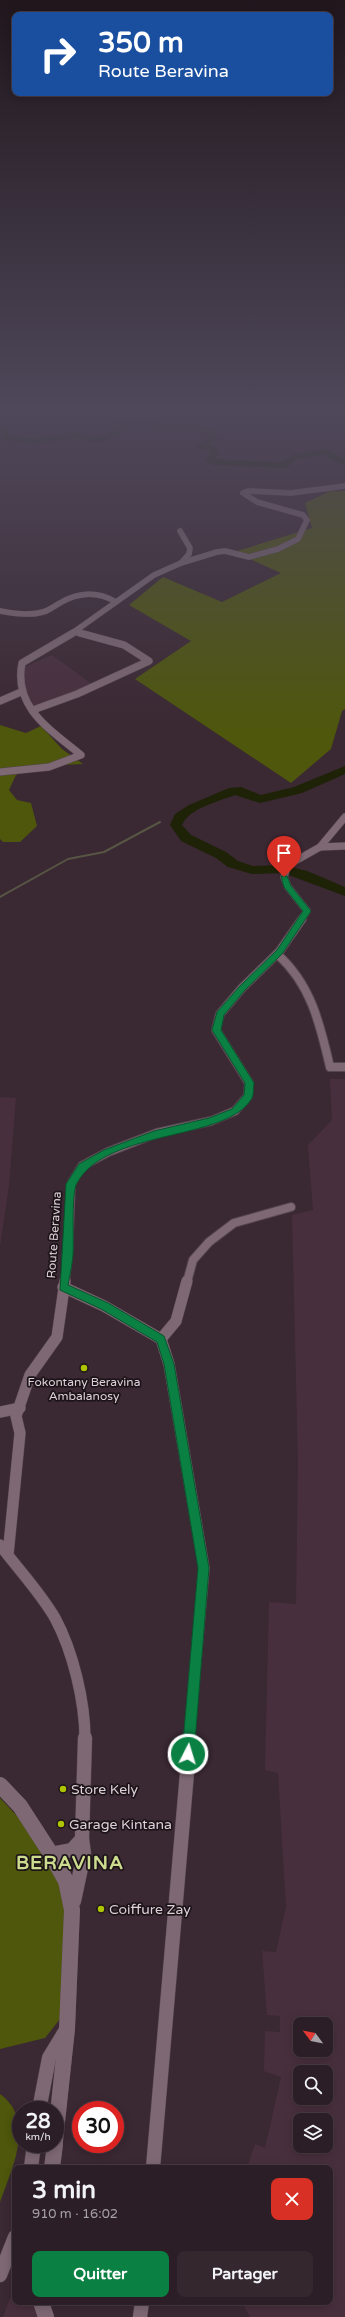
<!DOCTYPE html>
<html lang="fr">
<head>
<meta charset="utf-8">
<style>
	body { margin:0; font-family:"Varela Round",sans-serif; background:#34272e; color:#f1f3f6; height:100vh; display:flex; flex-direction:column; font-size:15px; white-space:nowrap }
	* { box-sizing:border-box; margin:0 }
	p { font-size:13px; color:#a6a2a7 }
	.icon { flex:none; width:22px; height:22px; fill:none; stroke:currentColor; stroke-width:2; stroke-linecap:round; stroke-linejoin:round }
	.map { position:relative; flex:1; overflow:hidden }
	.details { position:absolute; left:12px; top:2165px; width:321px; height:140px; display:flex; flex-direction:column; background:#2c1e26; border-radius:8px; box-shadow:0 2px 10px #0003,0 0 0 1px #483c43 }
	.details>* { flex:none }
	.guide { position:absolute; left:12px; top:12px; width:321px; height:84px; border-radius:8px; box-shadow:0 2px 10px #0003,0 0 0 1px #483c43; background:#1a4fa0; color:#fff; overflow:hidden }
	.needle { width:26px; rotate:302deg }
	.fabs { position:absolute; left:293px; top:2017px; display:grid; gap:8px }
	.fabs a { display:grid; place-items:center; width:40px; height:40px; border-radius:8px; background:#2c1e26; box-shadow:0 2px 10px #0003,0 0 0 1px #483c43; font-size:20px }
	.speed { position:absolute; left:12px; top:2101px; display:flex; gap:8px; font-size:20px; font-weight:700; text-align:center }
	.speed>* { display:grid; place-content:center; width:52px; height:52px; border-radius:50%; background:#2c1e26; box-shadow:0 2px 10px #0003,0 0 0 1px #483c43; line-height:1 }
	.speed small { font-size:10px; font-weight:400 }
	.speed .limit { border:6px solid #d22; background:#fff; color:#111 }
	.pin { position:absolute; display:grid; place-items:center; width:34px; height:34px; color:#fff; margin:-41px -17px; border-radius:50% 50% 50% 0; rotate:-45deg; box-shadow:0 0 4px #0007 }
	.pin .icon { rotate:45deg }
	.me { position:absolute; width:44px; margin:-22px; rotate:5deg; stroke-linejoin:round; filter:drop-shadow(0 0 3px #0008) }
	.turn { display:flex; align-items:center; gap:14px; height:84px; padding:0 20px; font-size:18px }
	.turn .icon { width:52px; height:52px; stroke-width:2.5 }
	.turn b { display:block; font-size:28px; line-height:34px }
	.round { display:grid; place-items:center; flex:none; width:42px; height:42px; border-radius:8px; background:#34272e }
	.headline { display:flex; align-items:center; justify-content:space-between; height:68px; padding:0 20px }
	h1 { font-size:24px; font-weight:800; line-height:30px }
	.primary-button { display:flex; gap:8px; margin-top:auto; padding:8px 20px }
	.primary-button a { flex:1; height:46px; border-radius:8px; background:#0b8043; color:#fff; font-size:16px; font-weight:800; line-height:46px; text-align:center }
	.primary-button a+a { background:#34272e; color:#f1f3f6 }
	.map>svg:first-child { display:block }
</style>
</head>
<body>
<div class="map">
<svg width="345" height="2317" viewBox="0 0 345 2317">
	<rect width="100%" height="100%" fill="#3a2832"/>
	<g fill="#482f3d" fill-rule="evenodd">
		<polygon points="52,655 93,685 35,706 26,697 22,668"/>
		<path d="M330,1079H345V2317H250L242,2302H330V2168H247L255,2144L265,2148L281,2077L264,2071L265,2031L280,2032V2016L267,2015L262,1951L276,1952L286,1907L278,1773L265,1770L269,1602L296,1604L298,1462L292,1215L313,1210L308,1145L332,1120ZM300,2024H326V2050H300ZM300,2072H326V2098H300ZM300,2120H326V2146H300Z"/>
		<polygon points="0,1097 16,1098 9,1185 0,1247"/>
		<polygon points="10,2298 15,2299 15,2302 36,2302 38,2317 3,2317"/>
	</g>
	<g fill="#4e570c">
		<polygon points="330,491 345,491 345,709 342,711 331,749 291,783 135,679 191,641 129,605 163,577 222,602 281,573 234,552 312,528 305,503"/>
		<polygon points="0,725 26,733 41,726 62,749 83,764 37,766 16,775 9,790 17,800 31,803 37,826 20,842 3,842 0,839"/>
		<polygon points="0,1798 39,1839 60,1885 69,1926 64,2014 45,2038 0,2049"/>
		<path d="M0,2094C37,2121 11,2170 0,2203Z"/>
	</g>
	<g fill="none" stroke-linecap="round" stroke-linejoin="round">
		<polyline stroke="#575645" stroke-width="1.5" points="0,431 2,431"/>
		<polyline stroke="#575645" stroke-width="2" points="0,897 68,859 104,852 160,822"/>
		<g fill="#1e2207" fill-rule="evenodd">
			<path d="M138,417L154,418L156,424L160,425C179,426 206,420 219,437L209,445L215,446L220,453L215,459L283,462L292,455L326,449L345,459V465L332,461L324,455L298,459L285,468L212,465L205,459L211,453L196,447L210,437C195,424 167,432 149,428L147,422L134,423L122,428L120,435L100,442H89L78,438L34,444L5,440L0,433V424L3,425L11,436L34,438L77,432L90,436H99L113,432L115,425Z"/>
			<path d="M345,766V774L302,793L260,803L235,795C220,801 189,808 182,825L191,835L226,852L238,861L253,866L283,865L307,871L345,887V896L283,873L252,874L228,867L216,858L181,841L170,825L175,814L189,805L229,788L241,787L261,795L294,787Z"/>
		</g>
		<g stroke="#56464f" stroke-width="6">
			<g id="street-far4">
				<polyline points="181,563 217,552 225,551 249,557 278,549 298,539 307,520 303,515 257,502 243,493 248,491 291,493 345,486"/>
				<path d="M0,611C14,614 29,616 43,612C50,610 54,606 60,603C78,592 98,591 116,602"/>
				<polyline points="75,632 83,634"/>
				<polyline points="71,634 154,575 181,563 189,554 190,548 180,531"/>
			</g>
		</g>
		<g stroke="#56464f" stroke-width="8">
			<g id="street-far3">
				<polyline points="0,701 21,692"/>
				<polyline points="33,710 77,694 149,661 124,645 80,633"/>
				<path d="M0,772L49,767L81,755C51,730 13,708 22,663L73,633"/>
				<polyline points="320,847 345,817"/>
				<polyline points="301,920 307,911 288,887 284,877 288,865 320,847 345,846"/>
			</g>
		</g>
		<g stroke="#56464f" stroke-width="10">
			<g id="street-far2">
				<path d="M277,954C311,984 320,1024 330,1067H345"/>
				<polyline points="65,1282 68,1256 71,1184 82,1166 108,1152 157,1133 211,1121 235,1111 248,1096 249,1083 216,1030 220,1014 242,988 279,952 302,919"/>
				<polyline points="187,1282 193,1260 209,1242 234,1223 291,1207"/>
			</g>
		</g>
		<g stroke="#56464f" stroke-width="12">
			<g id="street-far1">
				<polyline points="63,1287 104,1306 161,1339 169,1364 204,1568 189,1739"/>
				<polyline points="161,1339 176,1321 187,1281"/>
				<polyline points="0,1412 20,1408"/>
				<path d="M0,1545C18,1569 40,1592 55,1618C73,1651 85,1702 85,1739"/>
				<polyline points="8,1555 20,1433 16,1416 30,1375 57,1337 65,1281"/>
			</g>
		</g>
		<g stroke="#56464f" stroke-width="15">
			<g id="street">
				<polyline points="51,1854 72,1850 82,1839 85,1738"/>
				<polyline points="74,1901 84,1854 82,1839"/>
				<polyline points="39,2110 49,2058 66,2030"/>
				<polyline points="31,2168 34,2144"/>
				<polyline points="153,2168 190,1738"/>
				<polyline points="0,2275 15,2237"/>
				<polyline points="140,2317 142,2302"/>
			</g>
		</g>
		<g stroke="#56464f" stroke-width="16">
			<g id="secondary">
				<polyline points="0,1785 20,1806 51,1854 66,1881 72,1910 67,2029 55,2141"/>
				<polyline points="52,2168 55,2144"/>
				<polyline points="41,2302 46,2317"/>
			</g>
		</g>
		<use href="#street-far4" stroke="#7d6873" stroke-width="5.5"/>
		<use href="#street-far3" stroke="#7d6873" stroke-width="7"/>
		<use href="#street-far2" stroke="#7d6873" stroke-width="8"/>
		<use href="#street-far1" stroke="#7d6873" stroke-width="11"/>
		<use href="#street" stroke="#7d6873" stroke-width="14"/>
		<use href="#secondary" stroke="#7d6873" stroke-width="16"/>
	</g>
	<linearGradient id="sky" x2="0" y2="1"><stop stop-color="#20161c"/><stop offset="0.56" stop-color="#4f485a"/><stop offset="1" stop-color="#4f485a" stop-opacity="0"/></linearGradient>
	<rect width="345" height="732" fill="url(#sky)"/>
	<path fill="#0b8043" stroke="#07532c" d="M281,876H287L291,886L311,911L282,954L245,990L224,1015L221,1030L254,1083C253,1088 254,1094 252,1098C227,1142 107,1128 77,1183C71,1192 74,1241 73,1255C72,1265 70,1275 68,1285L108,1303L164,1336L174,1364L209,1568L194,1754L193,1758L188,1760L184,1758L182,1754L198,1568L164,1364L157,1342L101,1309L60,1290L66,1184L79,1164L104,1150L154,1131L209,1118L232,1109L244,1095L245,1083L212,1030L217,1012L240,986L277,950L303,911L284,887Z"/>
	<g fill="#b0c501" stroke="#1c1418" stroke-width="1.5">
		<circle cx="84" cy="1368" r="4"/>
		<circle cx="63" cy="1789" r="4"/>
		<circle cx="61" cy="1824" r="4"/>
		<circle cx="101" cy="1909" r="4"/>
	</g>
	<g text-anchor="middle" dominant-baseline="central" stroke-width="3.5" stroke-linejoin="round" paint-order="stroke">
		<g font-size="12" fill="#ddd1d7" stroke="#1c1418">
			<text transform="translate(54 1235) rotate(-86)">Route Beravina</text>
		</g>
		<g font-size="12" fill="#ddd1d7" stroke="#1c1418">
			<text x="84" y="1382">Fokontany Beravina<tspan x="84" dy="14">Ambalanosy</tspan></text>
		</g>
		<g font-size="14" fill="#ddd1d7" stroke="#1c1418" text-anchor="start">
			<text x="71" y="1789">Store Kely</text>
			<text x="69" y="1824">Garage Kintana</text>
			<text x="109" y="1909">Coiffure Zay</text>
		</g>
		<g font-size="19" font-weight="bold" letter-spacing="1" fill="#cddb8f" stroke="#1c1418">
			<text x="70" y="1863">BERAVINA</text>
		</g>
	</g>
</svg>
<div class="fabs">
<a><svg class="needle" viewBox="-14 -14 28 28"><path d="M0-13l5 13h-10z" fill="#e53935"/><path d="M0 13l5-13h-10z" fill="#a6a2a7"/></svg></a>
<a><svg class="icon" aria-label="search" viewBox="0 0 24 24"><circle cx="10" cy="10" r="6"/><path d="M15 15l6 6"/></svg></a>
<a><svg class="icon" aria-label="layers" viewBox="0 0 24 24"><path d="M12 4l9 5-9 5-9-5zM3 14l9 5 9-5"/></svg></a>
</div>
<div class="speed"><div>28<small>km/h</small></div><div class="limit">30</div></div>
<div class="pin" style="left:284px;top:877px;background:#d93025"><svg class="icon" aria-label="arrive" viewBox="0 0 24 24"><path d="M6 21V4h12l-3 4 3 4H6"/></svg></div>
<svg class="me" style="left:188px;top:1754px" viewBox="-20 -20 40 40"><circle r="17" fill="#0b8043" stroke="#fff" stroke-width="3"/><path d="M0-11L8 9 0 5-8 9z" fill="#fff"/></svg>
<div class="guide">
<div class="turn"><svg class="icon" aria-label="right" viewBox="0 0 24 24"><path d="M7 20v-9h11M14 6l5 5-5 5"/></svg><div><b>350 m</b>Route Beravina</div></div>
</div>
<section class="details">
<div class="headline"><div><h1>3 min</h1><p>910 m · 16:02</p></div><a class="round" style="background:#d93025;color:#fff"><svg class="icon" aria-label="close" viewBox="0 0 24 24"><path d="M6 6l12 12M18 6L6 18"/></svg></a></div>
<div class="primary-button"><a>Quitter</a><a>Partager</a></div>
</section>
</div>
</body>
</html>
